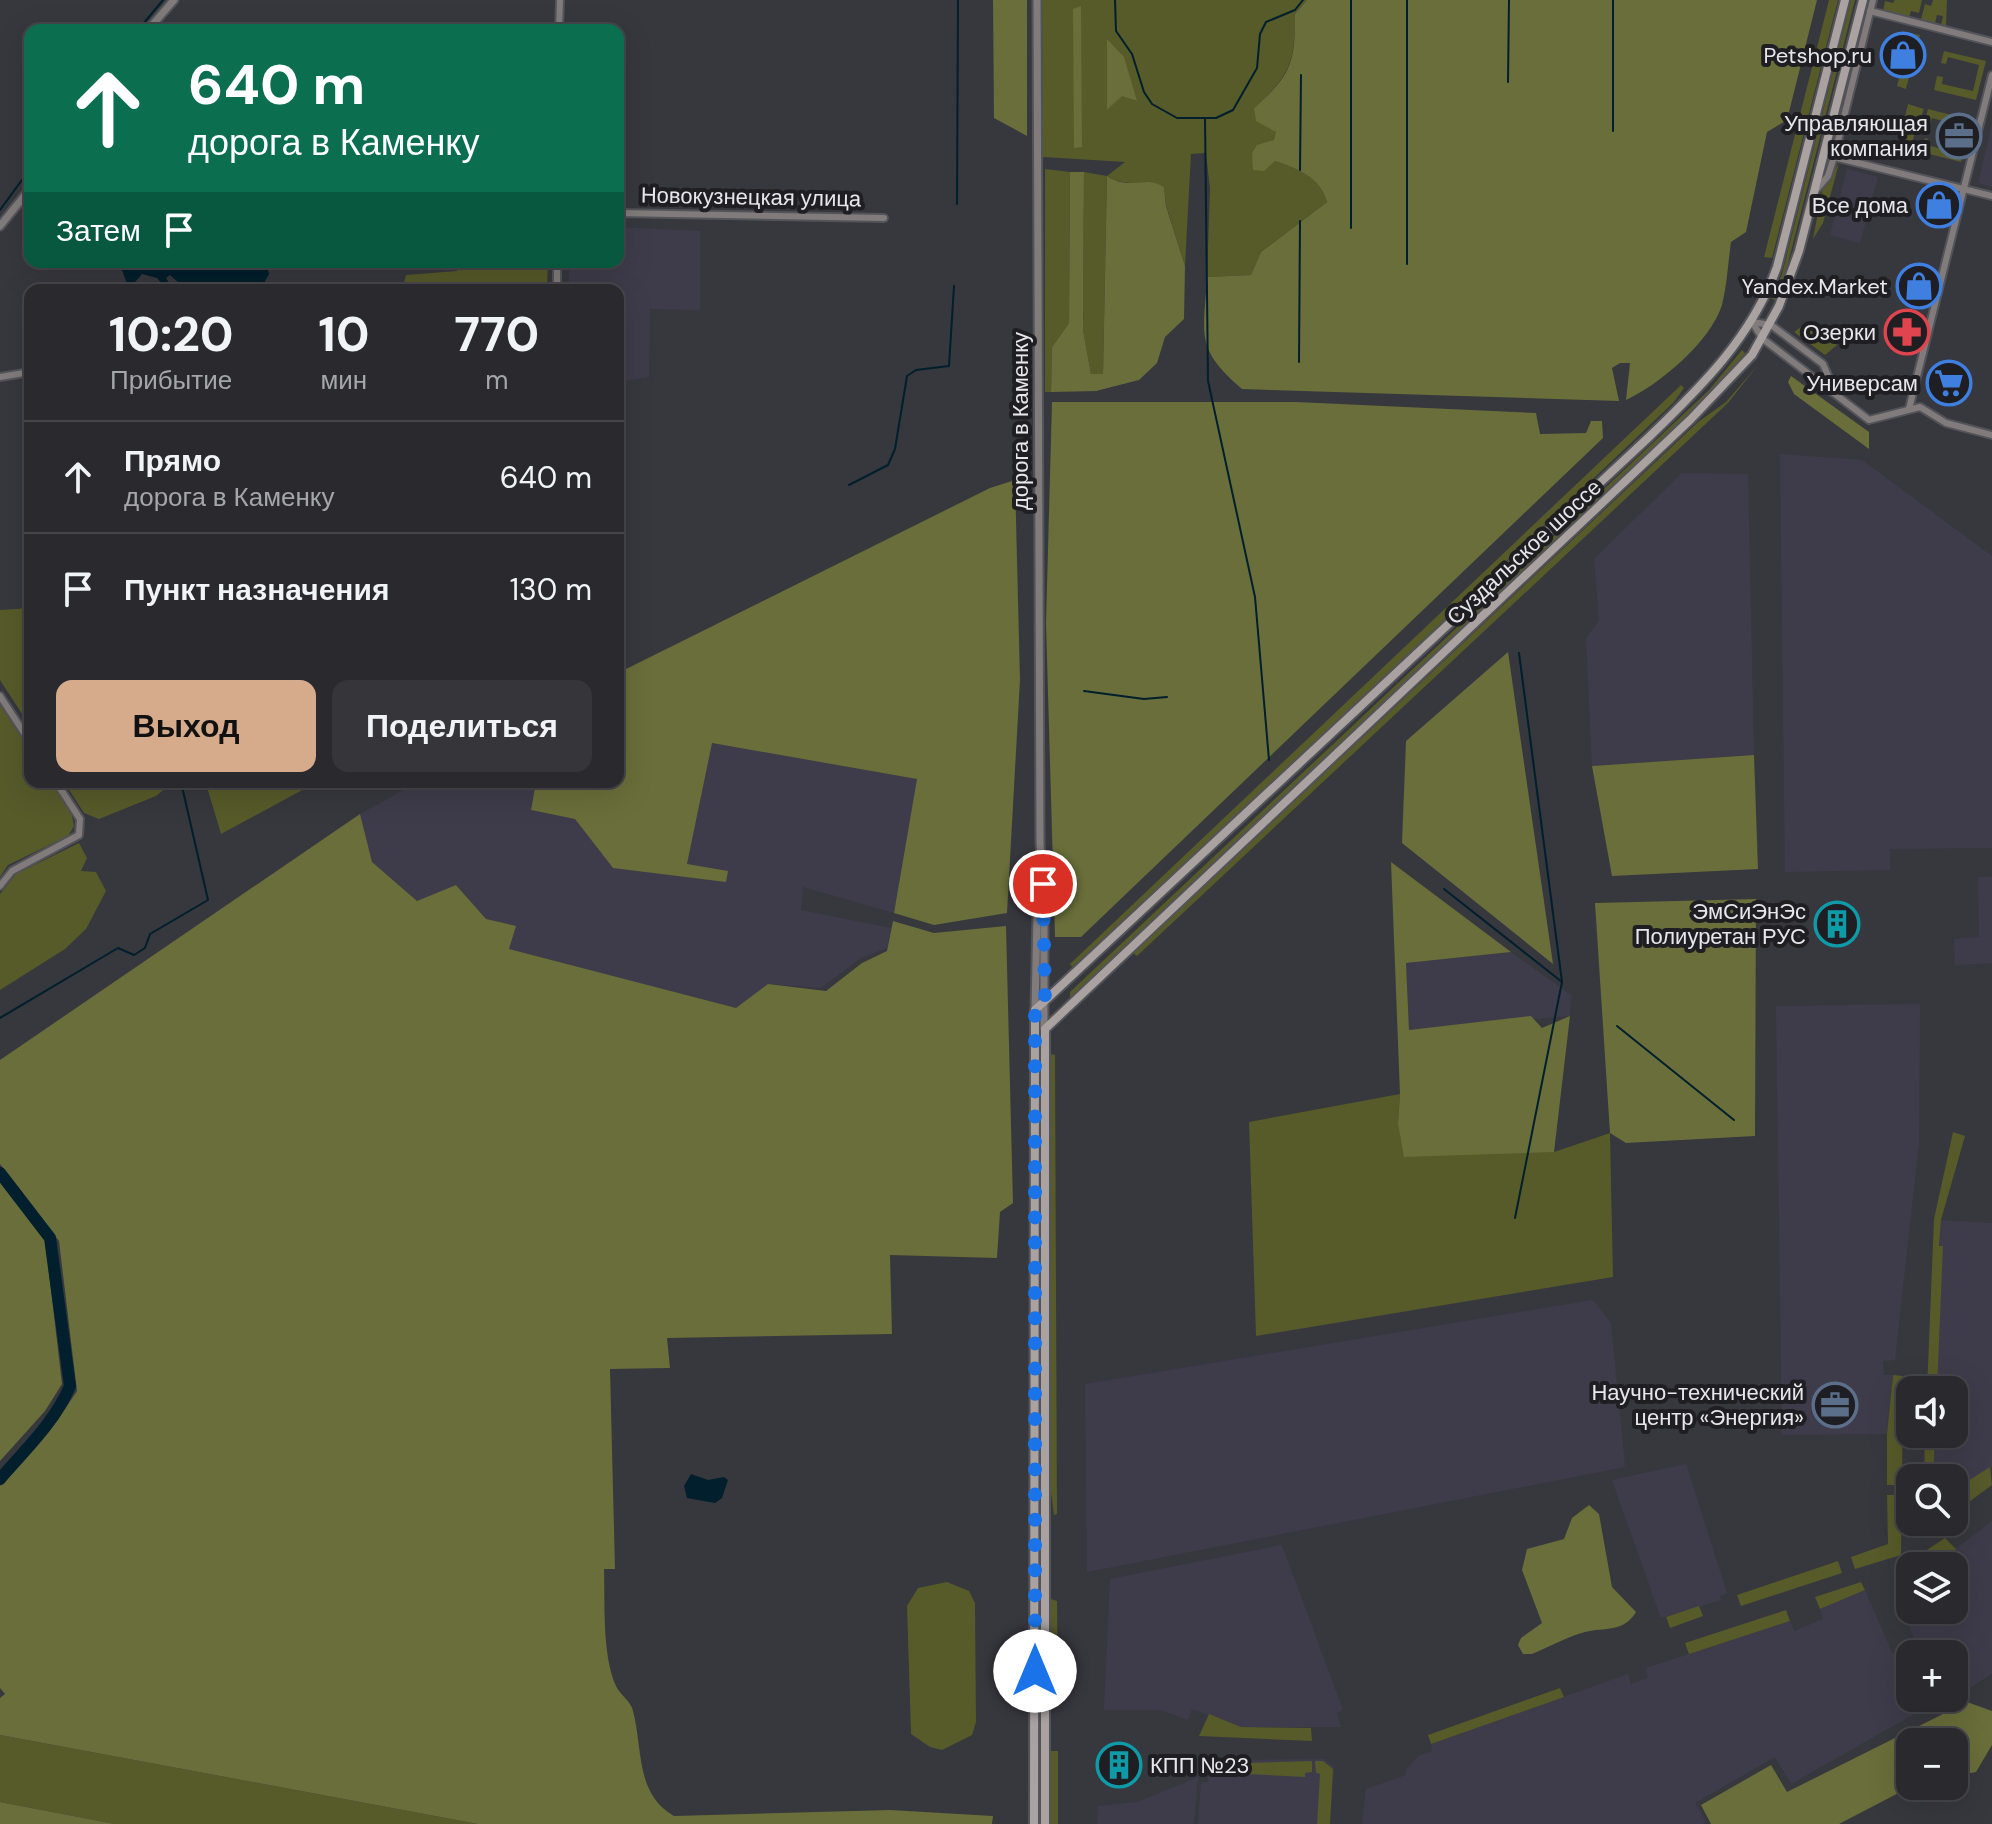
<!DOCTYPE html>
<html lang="ru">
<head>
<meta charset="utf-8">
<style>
	body { margin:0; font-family:"DM Sans",sans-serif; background:#35353a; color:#f1f3f6; height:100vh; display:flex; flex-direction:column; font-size:30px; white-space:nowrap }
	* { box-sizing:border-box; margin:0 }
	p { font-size:26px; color:#a5a6aa }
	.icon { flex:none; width:44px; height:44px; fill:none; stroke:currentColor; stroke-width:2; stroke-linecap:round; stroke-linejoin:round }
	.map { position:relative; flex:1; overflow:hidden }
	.details { position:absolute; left:24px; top:284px; width:600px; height:504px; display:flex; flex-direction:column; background:#29292e; border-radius:16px; box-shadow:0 8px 32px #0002,0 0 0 2px #45454a }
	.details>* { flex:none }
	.guide { position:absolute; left:24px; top:24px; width:600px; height:244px; border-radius:16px; box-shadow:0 8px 32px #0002,0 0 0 2px #45454a; background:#0b6e4f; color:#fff; overflow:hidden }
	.controls { position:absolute; left:1896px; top:1376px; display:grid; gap:16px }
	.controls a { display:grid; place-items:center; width:72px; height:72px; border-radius:16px; background:#29292e; box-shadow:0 8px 32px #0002,0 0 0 2px #45454a; font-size:40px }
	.pin { position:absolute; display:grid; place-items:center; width:68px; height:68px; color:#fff; margin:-34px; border:4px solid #fff; border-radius:50%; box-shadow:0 2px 8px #0007 }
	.me { position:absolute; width:88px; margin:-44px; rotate:0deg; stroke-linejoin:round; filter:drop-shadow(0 0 6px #0008) }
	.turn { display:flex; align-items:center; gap:28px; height:168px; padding:0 32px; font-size:36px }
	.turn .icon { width:104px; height:104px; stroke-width:2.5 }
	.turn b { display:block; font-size:56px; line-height:68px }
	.then { display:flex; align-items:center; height:76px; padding:0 32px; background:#0003; gap:16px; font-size:30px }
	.eta { display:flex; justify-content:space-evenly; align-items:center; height:136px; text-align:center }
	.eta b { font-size:48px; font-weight:700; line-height:56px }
	.action { display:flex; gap:16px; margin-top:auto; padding:16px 32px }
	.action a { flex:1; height:92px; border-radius:16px; background:#d6ab8b; color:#111; font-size:32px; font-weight:700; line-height:92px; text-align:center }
	.action a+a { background:#35353a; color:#f1f3f6 }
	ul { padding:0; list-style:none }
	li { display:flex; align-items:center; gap:24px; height:112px; padding:0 32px; border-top:2px solid #45454a }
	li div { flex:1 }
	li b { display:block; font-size:30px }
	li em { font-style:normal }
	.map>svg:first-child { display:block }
</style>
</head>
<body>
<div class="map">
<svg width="1992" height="1824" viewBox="0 0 1992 1824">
	<rect width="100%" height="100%" fill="#37373e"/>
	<g fill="#3e3c4a">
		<polygon points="1992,124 1992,187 1978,183"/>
		<polygon points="1847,169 1878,177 1860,243 1830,235"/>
		<polygon points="618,227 700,231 700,310 650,309 649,377 618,382 618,290 569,290 569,262 618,262"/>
		<polygon points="1780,454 1862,460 1992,556 1992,848 1890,849 1890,870 1785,872"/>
		<polygon points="1682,473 1748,474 1754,755 1592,766 1586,638 1599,621 1594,559"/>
		<polygon points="711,743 918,779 894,913 803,887 801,910 891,928 887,948 861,958 821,988 768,984 737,1009 509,949 457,885 417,901 372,862 360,814 418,782 536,782 531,810 575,819 613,868 687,864"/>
		<polygon points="1978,877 1992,877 1992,963 1955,965 1954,939 1979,937"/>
		<polygon points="1511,952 1571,995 1570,1016 1409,1030 1406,963"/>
		<polygon points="1920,1004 1919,1143 1895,1360 1883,1361 1884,1375 1893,1375 1887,1434 1782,1435 1776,1006"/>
		<polygon points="1941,1220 1992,1223 1992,1467 1954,1492 1954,1478 1930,1478 1932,1434 1954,1434 1954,1390 1933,1390"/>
		<polygon points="1593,1300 1611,1323 1625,1467 1087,1572 1085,1384"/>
		<polygon points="1686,1464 1727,1593 1720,1596 1721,1600 1661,1618 1612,1480"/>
		<polygon points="1992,1521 1992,1674 1954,1698 1954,1654 1920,1654 1894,1585 1910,1580 1910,1610 1954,1610 1954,1566 1933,1566"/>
		<polygon points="1282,1545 1343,1710 1337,1713 1341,1727 1241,1727 1192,1709 1188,1720 1161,1710 1104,1710 1110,1579"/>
		<polygon points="1865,1590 1918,1712 1791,1784 1775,1757 1695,1803 1706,1822 1703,1824 1362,1824 1366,1789 1406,1775 1406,1770 1418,1756 1432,1751 1431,1744 1628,1674 1631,1684 1648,1678 1646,1668 1790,1621 1794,1631 1823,1619 1820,1609"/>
		<polygon points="1325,1759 1334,1767 1330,1824 1198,1824 1201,1782 1208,1782 1208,1773 1231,1773 1232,1760"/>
		<polygon points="1198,1777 1194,1824 1097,1824 1098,1806 1138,1802"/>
	</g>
	<g fill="#575a29" fill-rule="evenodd">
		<path d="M1042,0H1307L1295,14C1295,62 1291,75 1254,108L1276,132L1275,161C1298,169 1320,177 1327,202L1261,252L1251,275L1207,277L1210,189L1206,153L1191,154L1185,266L1166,205L1164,187C1144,175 1133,191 1107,176L1103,374H1091L1083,330L1084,172L1107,176L1125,162L1043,157ZM1108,40L1136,101L1122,95L1108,109Z"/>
		<polygon points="1829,0 1838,0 1772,258 1764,257"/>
		<polygon points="1851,0 1855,0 1785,275 1775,300 1772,299 1782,274"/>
		<polygon points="1895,0 1922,0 1919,13 1911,11 1909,17 1883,11 1885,1 1893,3"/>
		<polygon points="1933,0 1947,0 1946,26 1941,25 1943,16 1937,15 1935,23 1921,19 1925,4 1931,6"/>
		<polygon points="1910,33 1920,35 1906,89 1897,86"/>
		<polygon points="1944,51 1986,61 1976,100 1934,90 1937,76 1943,77 1942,84 1973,91 1979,65 1948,57 1946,64 1941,63"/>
		<polygon points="1908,104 1924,109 1909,150 1903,148 1910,123 1904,121"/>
		<polygon points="1928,109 1971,120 1961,162 1921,152 1925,138 1928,139 1927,145 1957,153 1964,127 1932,118 1929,129 1923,127"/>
		<polygon points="1839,163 1823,223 1813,239 1822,191"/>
		<polygon points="1045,169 1070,172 1069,323 1052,347 1051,392 1045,392"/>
		<polygon points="457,262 548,262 547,290 402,290 406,275 457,271"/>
		<polygon points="1819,326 1837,345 1825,355 1794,332 1801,327 1807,330"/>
		<polygon points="1742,350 1745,353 1713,391 1070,998 1070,992 1709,390"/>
		<polygon points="1758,365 1728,403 1137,956 1133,953 1698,422 1726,402"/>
		<polygon points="1681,385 1684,388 1674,402 1140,909 1072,967 1070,964"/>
		<polygon points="30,608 30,726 0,680 0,610"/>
		<polygon points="0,704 30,749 30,782 51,782 71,811 74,826 68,836 8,865 0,877"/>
		<polygon points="64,782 173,782 156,796 99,819 84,813"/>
		<polygon points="217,782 317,782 221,834 207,787"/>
		<polygon points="79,843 87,858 81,871 96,872 106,891 86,929 65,949 0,990 0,894 16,874"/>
		<polygon points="1051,1054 1055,1055 1057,1514 1054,1515 1051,1492"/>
		<polygon points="1400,1094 1398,1123 1554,1152 1610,1133 1613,1277 1256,1336 1249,1122"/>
		<polygon points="1953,1132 1965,1136 1941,1220 1939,1246 1943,1246 1937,1390 1927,1390 1934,1219"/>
		<polygon points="1893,1375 1903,1376 1902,1485 1887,1485 1887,1434"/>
		<polygon points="1925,1434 1935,1434 1933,1478 1924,1478"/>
		<polygon points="1990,1467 1992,1485 1954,1513 1954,1490"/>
		<polygon points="1887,1495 1902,1495 1901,1555 1855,1569 1851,1557 1888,1544"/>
		<polygon points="1945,1538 1956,1549 1933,1566 1910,1566 1907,1581 1901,1567"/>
		<polygon points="1838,1561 1842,1573 1741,1606 1737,1595"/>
		<polygon points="947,1582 969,1591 975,1603 976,1722 972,1735 942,1750 930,1747 911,1734 907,1606 918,1588"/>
		<polygon points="1861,1582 1865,1590 1820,1609 1815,1597"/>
		<polygon points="1051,1599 1057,1601 1058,1688 1051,1688"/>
		<polygon points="1699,1606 1703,1616 1670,1628 1666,1617"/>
		<polygon points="1786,1610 1790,1621 1689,1654 1685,1643"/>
		<polygon points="1560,1688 1564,1697 1431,1744 1428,1735"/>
		<polygon points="1209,1714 1241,1727 1311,1728 1312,1741 1199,1736"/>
		<polygon points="0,1735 478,1824 115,1824 0,1802"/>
		<rect x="1051" y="1751" width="7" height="73"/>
		<polygon points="1312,1761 1312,1772 1305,1773 1305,1777 1245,1774 1245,1763"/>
		<polygon points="1315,1761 1323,1761 1333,1769 1330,1824 1317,1824 1320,1774 1316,1773"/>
	</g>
	<g fill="#6a6e3a">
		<polygon points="993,0 1027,0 1027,136 994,118"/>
		<path d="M1307,0H1817L1787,120L1767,132L1746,232L1731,242C1728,263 1727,285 1722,305C1711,341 1659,385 1626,400L1630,363H1620L1612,368L1619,401L1242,389C1194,348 1204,335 1207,277L1251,275L1261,252L1327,202C1320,177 1298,169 1275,161L1264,171L1253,170L1252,153L1257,145L1274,140L1276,132L1256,121L1254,108C1292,75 1295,62 1295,14Z"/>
		<polygon points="1081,6 1082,147 1074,148 1073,9"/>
		<polygon points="1107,39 1124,57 1137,101 1122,96 1107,110"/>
		<path d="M1070,172H1084L1083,330L1091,374H1103L1107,176C1132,192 1144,174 1164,187L1166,206L1185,266L1184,319L1165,337L1157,363L1139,380L1096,391L1051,392L1052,347L1069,323Z"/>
		<polygon points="1791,376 1869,432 1869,449 1794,394 1788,382"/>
		<polygon points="1052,402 1296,402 1536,413 1540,434 1586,433 1591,421 1602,421 1603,438 1081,937 1055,937 1046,623"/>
		<polygon points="1015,480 1020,680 1007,913 934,925 894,913 917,779 712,743 687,864 728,871 726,882 613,868 575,819 531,810 536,782 618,782 618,673 990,488"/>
		<polygon points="1508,652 1553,964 1402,843 1406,741"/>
		<polygon points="1754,755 1758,869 1612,876 1592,766"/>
		<path d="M360,814L372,862L417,901L456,885L486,919L516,926L509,949L736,1008L768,984L826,991L862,963L887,951L893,921L934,933L1006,926L1013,1203L1000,1212L997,1258L890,1255L892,1334L667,1338L670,1368L610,1369L615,1569H604C605,1603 602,1655 616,1686C620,1695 631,1701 633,1711C643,1748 635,1794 674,1816L890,1810L993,1816L992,1824H478L0,1735V1698L5,1694L0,1688V1486L57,1421L77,1391L59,1241L0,1164V1060Z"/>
		<polygon points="1391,862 1511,952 1406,963 1409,1030 1531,1016 1542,1028 1570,1016 1554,1152 1404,1157 1398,1123 1400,1094"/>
		<polygon points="1756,899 1755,1136 1626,1143 1610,1133 1595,903"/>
		<polygon points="0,1181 45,1239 62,1384 45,1411 0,1461"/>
		<path d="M1589,1505L1599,1514L1612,1587L1636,1612C1623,1633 1605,1627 1585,1632C1567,1637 1549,1647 1532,1654H1523L1518,1645L1521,1638L1542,1623L1522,1570L1527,1549L1564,1539L1572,1518Z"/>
		<polygon points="1967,1702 1992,1711 1992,1745 1976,1772 1954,1776 1954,1742 1910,1742 1912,1786 1839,1824 1711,1824 1701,1805 1771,1765 1787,1792"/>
		<polygon points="0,1802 115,1824 0,1824"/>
	</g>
	<g fill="#011f2c">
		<polygon points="119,262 266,262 269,274 260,290 168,290 179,283 170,275 166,278 169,283 163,285 157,278 142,274 129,289"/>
		<polygon points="691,1474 708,1480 724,1477 728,1480 722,1498 715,1503 687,1498 684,1486"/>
	</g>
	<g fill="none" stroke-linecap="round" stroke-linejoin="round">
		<g stroke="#011f2c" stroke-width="2">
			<polyline points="1115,0 1116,31 1132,54 1144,92 1152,104 1177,118 1216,118 1233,110 1257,68 1260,34 1266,22 1295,10 1303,0"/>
			<polyline points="1351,0 1351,228"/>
			<polyline points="1407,0 1407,264"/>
			<polyline points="138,30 163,0"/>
			<polyline points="1508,82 1509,0"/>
			<polyline points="1205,118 1208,381 1255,597 1269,760"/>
			<polyline points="1613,131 1613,0"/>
			<polyline points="1300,170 1301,75"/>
			<polyline points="957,204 958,0"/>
			<polyline points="0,210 30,169"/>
			<polyline points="1299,362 1300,221"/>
			<polyline points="849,485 888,465 895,449 907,376 916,370 949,366 954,286"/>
			<polyline points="1084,691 1144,699 1167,697"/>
			<polyline points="1444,889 1562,982"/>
			<polyline points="0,1018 118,948 134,955 145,948 150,934 208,900 181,782"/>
			<polyline points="1617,1026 1734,1120"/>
			<polyline points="1515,1218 1562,982 1519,653"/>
		</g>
		<path stroke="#011f2c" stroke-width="12" d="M0,1173L50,1238L70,1386C55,1422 25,1450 0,1479"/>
		<g stroke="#53535a" stroke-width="10">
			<g id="minor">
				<polyline points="1870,11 1992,42"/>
				<polyline points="559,30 560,0"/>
				<polyline points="1834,157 1992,196"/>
				<polyline points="1817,189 1828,176 1834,157 1873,0"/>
				<polyline points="618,213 884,218"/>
				<polyline points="557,262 557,290"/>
				<polyline points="1752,322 1763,339 1869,420 1920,407 1946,423 1992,435"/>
				<polyline points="1752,322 1771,325 1823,364 1835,392"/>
				<polyline points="0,377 30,372"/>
				<polyline points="1909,409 1992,75"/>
				<polyline points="0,696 30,742"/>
				<polyline points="0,886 12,871 79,835 80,819 56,782"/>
			</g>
		</g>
		<g stroke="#53535a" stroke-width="11">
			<g id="tertiary">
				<polyline points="1037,0 1040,843 1044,902 1044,1028"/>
				<polyline points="148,30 174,0"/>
				<polyline points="0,226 30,189"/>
				<polyline points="1035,1010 1038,865"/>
			</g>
		</g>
		<g stroke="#53535a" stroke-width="12">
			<g id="secondary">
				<path d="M1034,1824L1035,1010L1649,437C1701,387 1752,337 1777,267L1845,0"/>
				<polyline points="1045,1824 1045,1029 1690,420 1752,355 1779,306 1799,251 1863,0"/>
			</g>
		</g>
		<use href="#minor" stroke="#817c7b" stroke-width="6"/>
		<use href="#tertiary" stroke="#817c7b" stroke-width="7"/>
		<use href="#secondary" stroke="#a9a2a0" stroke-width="8"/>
	</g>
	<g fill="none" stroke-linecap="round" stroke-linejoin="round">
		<polyline stroke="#1a73e8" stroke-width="14" stroke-dasharray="0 25.2" points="1035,1671 1035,1010 1045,1001 1043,884"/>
	</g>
	<defs>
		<g id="shop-ring" transform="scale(2.3)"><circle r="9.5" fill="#1f1e22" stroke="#3f7fe0" stroke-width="1.5"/><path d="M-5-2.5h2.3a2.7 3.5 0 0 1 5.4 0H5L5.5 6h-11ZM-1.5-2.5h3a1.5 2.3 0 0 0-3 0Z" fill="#3f7fe0"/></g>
		<g id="office-ring" transform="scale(2.3)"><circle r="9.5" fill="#1f1e22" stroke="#5c6f8a" stroke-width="1.5"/><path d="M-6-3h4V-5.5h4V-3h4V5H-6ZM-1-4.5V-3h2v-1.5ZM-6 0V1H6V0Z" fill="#5c6f8a"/></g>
		<g id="pharmacy-ring" transform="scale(2.3)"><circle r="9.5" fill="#1f1e22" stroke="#e0444e" stroke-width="1.5"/><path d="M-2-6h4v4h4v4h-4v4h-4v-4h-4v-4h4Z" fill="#e0444e"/></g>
		<g id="supermarket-ring" transform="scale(2.3)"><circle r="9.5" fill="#1f1e22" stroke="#3f7fe0" stroke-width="1.5"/><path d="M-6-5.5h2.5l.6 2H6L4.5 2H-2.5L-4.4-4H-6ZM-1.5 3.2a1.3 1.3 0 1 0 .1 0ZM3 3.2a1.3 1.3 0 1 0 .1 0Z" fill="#3f7fe0"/></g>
		<g id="building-ring" transform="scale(2.3)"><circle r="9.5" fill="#1f1e22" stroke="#0f9aa8" stroke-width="1.5"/><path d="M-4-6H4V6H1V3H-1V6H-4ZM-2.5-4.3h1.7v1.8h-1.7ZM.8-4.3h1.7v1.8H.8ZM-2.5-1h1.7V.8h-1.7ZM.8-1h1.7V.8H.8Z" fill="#0f9aa8"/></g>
	</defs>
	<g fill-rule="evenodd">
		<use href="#shop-ring" x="1903" y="55"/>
		<use href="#office-ring" x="1959" y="136"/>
		<use href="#shop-ring" x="1939" y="205"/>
		<use href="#shop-ring" x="1919" y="286"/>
		<use href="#pharmacy-ring" x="1907" y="332"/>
		<use href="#supermarket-ring" x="1949" y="383"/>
		<use href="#building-ring" x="1837" y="924"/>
		<use href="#office-ring" x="1835" y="1405"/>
		<use href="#building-ring" x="1119" y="1765"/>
	</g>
	<g text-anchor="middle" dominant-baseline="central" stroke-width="8" stroke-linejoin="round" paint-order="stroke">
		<g font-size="22" fill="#e6e6eb" stroke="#1f1e22" text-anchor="end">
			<text x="1872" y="55">Petshop.ru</text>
			<text x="1928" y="123">Управляющая<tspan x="1928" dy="25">компания</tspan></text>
			<text x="1908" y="205">Все дома</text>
			<text x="1888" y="286">Yandex.Market</text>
			<text x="1876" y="332">Озерки</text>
			<text x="1918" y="383">Универсам</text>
			<text x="1806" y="911">ЭмСиЭнЭс<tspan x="1806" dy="25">Полиуретан РУС</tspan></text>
			<text x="1804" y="1392">Научно-технический<tspan x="1804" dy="25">центр «Энергия»</tspan></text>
			<text x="1150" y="1765" text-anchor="start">КПП №23</text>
		</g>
		<g font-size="22" fill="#e6e6eb" stroke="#1f1e22">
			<text transform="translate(751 197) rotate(1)">Новокузнецкая улица</text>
			<text transform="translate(1020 421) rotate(-90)">дорога в Каменку</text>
			<text transform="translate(1524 552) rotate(-43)">Суздальское шоссе</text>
		</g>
	</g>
</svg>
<div class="controls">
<a><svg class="icon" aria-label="sound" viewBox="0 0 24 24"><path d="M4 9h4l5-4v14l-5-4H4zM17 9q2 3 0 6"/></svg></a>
<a><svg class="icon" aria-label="search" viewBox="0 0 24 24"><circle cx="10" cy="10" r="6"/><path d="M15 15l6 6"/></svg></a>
<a><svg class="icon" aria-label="layers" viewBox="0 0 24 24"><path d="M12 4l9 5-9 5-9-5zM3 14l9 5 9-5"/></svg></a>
<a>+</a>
<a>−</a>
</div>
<div class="pin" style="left:1043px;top:884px;background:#d93025"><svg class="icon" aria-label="arrive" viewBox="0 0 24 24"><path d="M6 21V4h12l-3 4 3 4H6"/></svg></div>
<svg class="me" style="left:1035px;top:1671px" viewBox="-20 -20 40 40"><circle r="19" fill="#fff"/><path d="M0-13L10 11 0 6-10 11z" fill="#1a73e8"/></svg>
<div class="guide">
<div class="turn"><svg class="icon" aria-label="ahead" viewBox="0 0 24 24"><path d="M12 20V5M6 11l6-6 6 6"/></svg><div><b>640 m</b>дорога в Каменку</div></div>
<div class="then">Затем<svg class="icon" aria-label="arrive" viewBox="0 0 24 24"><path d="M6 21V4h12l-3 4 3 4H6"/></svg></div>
</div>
<section class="details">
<div class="eta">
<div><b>10:20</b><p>Прибытие</p></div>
<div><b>10</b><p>мин</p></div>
<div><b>770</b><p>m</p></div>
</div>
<ul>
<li><svg class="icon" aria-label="ahead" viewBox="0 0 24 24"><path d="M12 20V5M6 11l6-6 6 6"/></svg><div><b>Прямо</b><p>дорога в Каменку</p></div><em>640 m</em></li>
<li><svg class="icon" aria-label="arrive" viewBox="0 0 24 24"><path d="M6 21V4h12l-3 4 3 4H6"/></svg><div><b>Пункт назначения</b></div><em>130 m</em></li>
</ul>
<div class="action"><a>Выход</a><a>Поделиться</a></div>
</section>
</div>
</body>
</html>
